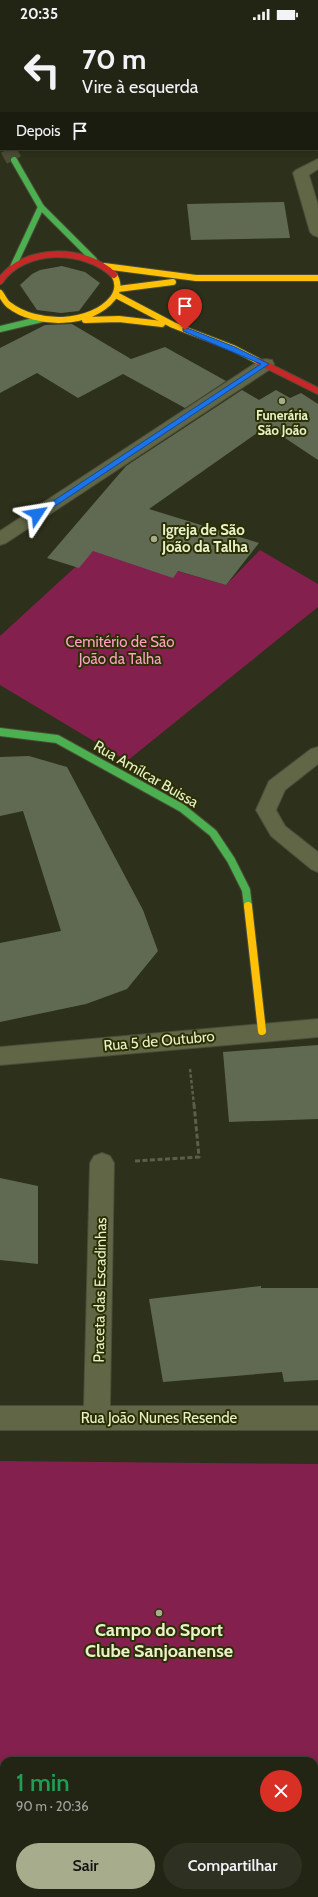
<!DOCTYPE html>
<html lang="pt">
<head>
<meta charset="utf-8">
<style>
	body { margin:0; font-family:Cabin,sans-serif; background:#2e3022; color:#f1f3f6; height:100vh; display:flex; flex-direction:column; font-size:15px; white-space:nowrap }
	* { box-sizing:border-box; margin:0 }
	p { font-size:13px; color:#a2a4a0 }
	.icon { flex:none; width:22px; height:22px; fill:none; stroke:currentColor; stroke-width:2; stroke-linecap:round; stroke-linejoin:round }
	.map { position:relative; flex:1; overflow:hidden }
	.sheet { position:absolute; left:0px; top:1729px; width:318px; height:140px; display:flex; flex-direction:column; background:#222414; border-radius:12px 12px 0 0; box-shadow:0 2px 6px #0003,0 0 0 1px #3f4134 }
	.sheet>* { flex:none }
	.top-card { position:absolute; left:0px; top:0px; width:318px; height:122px; box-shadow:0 2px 6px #0003,0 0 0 1px #3f4134; background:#222414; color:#f1f3f6; overflow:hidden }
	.pin { position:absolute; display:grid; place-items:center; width:34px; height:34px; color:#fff; margin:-41px -17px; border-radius:50% 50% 50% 0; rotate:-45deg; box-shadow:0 0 4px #0007 }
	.pin .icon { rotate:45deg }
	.me { position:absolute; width:44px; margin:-22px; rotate:57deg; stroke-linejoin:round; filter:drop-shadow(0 0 3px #0008) }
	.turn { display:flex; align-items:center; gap:14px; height:84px; padding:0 16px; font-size:18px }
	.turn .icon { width:52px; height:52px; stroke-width:2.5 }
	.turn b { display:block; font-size:28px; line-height:34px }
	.then { display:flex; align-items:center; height:38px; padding:0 16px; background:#0003; gap:8px; font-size:15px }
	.round { display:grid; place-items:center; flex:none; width:42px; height:42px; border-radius:21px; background:#2e3022 }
	.headline { display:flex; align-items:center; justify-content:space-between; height:68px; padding:0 16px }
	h1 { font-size:24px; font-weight:600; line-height:30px; color:#1e9e55 }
	.action { display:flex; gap:8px; margin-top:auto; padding:8px 16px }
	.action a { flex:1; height:46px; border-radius:24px; background:#a7ad8c; color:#111; font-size:16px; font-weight:600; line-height:46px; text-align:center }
	.action a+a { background:#2e3022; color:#f1f3f6 }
	.status { display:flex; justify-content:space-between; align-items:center; height:28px; padding:0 20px; background:#222414; direction:ltr }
	.status svg { height:11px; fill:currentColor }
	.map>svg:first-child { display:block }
</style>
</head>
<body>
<div class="status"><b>20:35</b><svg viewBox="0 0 49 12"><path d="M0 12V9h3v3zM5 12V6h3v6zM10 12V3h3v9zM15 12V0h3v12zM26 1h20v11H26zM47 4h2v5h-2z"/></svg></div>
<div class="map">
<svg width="318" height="1869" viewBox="0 0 318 1869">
	<rect width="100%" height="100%" fill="#2d301a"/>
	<g fill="#84204d" fill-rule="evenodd">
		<polygon points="96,520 226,557 260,522 318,556 318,579 127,733 0,657 0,608"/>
		<path d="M0,1433L318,1436V1869H0ZM4,1733H314V1865H4Z"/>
	</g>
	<g fill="#606a53">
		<polygon points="284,174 290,210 191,212 187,176"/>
		<polygon points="62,238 85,244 100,255 79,283 61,285 37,282 20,257 32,246 40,242"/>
		<polygon points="72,296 131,331 165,319 226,353 185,380 123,346 78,370 37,345 0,365 0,320 45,297"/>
		<polygon points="242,362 259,372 276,362 290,370 301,365 318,376 318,432 267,398 149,481 259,515 226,557 178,543 173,550 93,523 79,540 47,530 126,438"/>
		<polygon points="29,728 67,739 143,882 158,923 127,961 86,976 0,994 0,915 61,903 23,783 0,788 0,729"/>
		<polygon points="318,1017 318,1091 229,1094 223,1024"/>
		<polygon points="0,1150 38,1158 38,1236 0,1232"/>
		<polygon points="261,1258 261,1260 318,1260 318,1352 284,1354 282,1344 163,1354 149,1271"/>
	</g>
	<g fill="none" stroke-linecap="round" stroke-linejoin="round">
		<polyline stroke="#494d34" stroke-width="16" stroke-dasharray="16 8" stroke-linecap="butt" points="8,121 14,132"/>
		<g stroke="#494c38" stroke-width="2">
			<g id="street">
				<polygon points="318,131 318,141 309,147 318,177 318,209 313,207 310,204 293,145 296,142"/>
				<polygon points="266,331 272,332 274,336 272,340 6,515 0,517 0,503 260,332"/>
				<polygon points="318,719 318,736 285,762 276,782 285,798 318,824 318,844 311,841 271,808 256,782 269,753 311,721"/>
				<polygon points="318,991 318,1009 0,1037 0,1019"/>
				<polygon points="102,1125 110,1128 114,1135 110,1378 318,1378 318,1402 0,1402 0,1378 84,1378 90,1135 94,1128"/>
			</g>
		</g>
		<g stroke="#494c38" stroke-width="8">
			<g id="fast-far1">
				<polyline points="14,132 41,179 94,232"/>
				<polyline points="13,239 41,179"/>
				<polyline points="0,301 42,291"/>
			</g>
		</g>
		<g stroke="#494c38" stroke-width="10">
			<polyline id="fast" points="0,704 57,711 182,780 213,805 231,832 246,862 248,878"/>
		</g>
		<g stroke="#494c38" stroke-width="8">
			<g id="slow-far1">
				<polyline points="104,238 196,250 318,250"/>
				<polyline points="118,261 173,254"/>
				<path d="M0,265C3,269 5,274 9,277C36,298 91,298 113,270C118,263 119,255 114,247"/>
				<polyline points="116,267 173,297 233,320 258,333"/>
				<polyline points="85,292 119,291 162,296"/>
			</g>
		</g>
		<g stroke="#494c38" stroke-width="10">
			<polyline id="slow" points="248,878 262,1003"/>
		</g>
		<g stroke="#494c38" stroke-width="8">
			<g id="jam">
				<path d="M0,253C24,218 85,219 114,247"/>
				<polyline points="258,333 318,363"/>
			</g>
		</g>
		<polyline stroke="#5c6048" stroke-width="2.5" stroke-dasharray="3.5 2" stroke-linecap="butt" points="190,1041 194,1077"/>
		<polyline stroke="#5c6048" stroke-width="3" stroke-dasharray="5 2.5" stroke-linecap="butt" points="135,1133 199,1129 194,1076"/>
		<use href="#street" fill="#616647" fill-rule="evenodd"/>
		<use href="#fast-far1" stroke="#4caf50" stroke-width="6"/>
		<use href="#fast" stroke="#4caf50" stroke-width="8"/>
		<use href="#slow-far1" stroke="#ffc107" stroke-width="6"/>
		<use href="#slow" stroke="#ffc107" stroke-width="8"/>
		<use href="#jam" stroke="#c62828" stroke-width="6"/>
	</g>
	<polygon fill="#1a73e8" stroke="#114b97" points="183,300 187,300 235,319 269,336 40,488 35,488 35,485 261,336 183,303"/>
	<g fill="#a7ad8c" stroke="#2b3004" stroke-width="1.5">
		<circle cx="282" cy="373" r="4"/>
		<circle cx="154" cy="511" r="4"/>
		<circle cx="159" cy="1585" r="4"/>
	</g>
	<g text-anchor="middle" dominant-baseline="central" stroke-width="4" stroke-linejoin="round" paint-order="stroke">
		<g font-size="13" font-weight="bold" fill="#e9f1c9" stroke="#2b3004">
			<text x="282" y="387">Funerária<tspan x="282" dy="15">São João</tspan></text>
		</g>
		<g font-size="15" font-weight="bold" fill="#e9f1c9" stroke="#2b3004" text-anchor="start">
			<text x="162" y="502">Igreja de São<tspan x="162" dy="17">João da Talha</tspan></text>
		</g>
		<g font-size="15" fill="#ffa1c3" stroke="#2b3004">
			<text x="120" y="614">Cemitério de São<tspan x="120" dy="17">João da Talha</tspan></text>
		</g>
		<g font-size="15" fill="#e9f1c9" stroke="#2b3004">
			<text transform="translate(146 746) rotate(30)">Rua Amílcar Buissa</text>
			<text transform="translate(159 1013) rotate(-5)">Rua 5 de Outubro</text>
			<text transform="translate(100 1262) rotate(-89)">Praceta das Escadinhas</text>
			<text x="159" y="1390">Rua João Nunes Resende</text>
		</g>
		<g font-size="18" font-weight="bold" fill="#e9f1c9" stroke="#2b3004">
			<text x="159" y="1602">Campo do Sport<tspan x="159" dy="21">Clube Sanjoanense</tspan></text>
		</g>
	</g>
</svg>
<div class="pin" style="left:185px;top:302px;background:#d93025"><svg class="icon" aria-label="arrive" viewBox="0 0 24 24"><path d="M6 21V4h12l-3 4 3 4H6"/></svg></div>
<svg class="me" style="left:37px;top:486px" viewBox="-20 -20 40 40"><path d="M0-17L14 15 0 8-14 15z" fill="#1a73e8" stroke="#fff" stroke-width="4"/></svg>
<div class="top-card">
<div class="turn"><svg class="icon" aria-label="left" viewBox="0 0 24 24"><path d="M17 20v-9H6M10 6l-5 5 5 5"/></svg><div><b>70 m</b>Vire à esquerda</div></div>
<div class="then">Depois<svg class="icon" aria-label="arrive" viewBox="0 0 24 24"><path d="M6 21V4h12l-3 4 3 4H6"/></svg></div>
</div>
<section class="sheet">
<div class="headline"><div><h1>1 min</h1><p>90 m · 20:36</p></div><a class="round" style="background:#d93025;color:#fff"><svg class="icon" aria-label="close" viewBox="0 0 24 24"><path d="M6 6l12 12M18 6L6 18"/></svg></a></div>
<div class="action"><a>Sair</a><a>Compartilhar</a></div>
</section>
</div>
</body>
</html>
